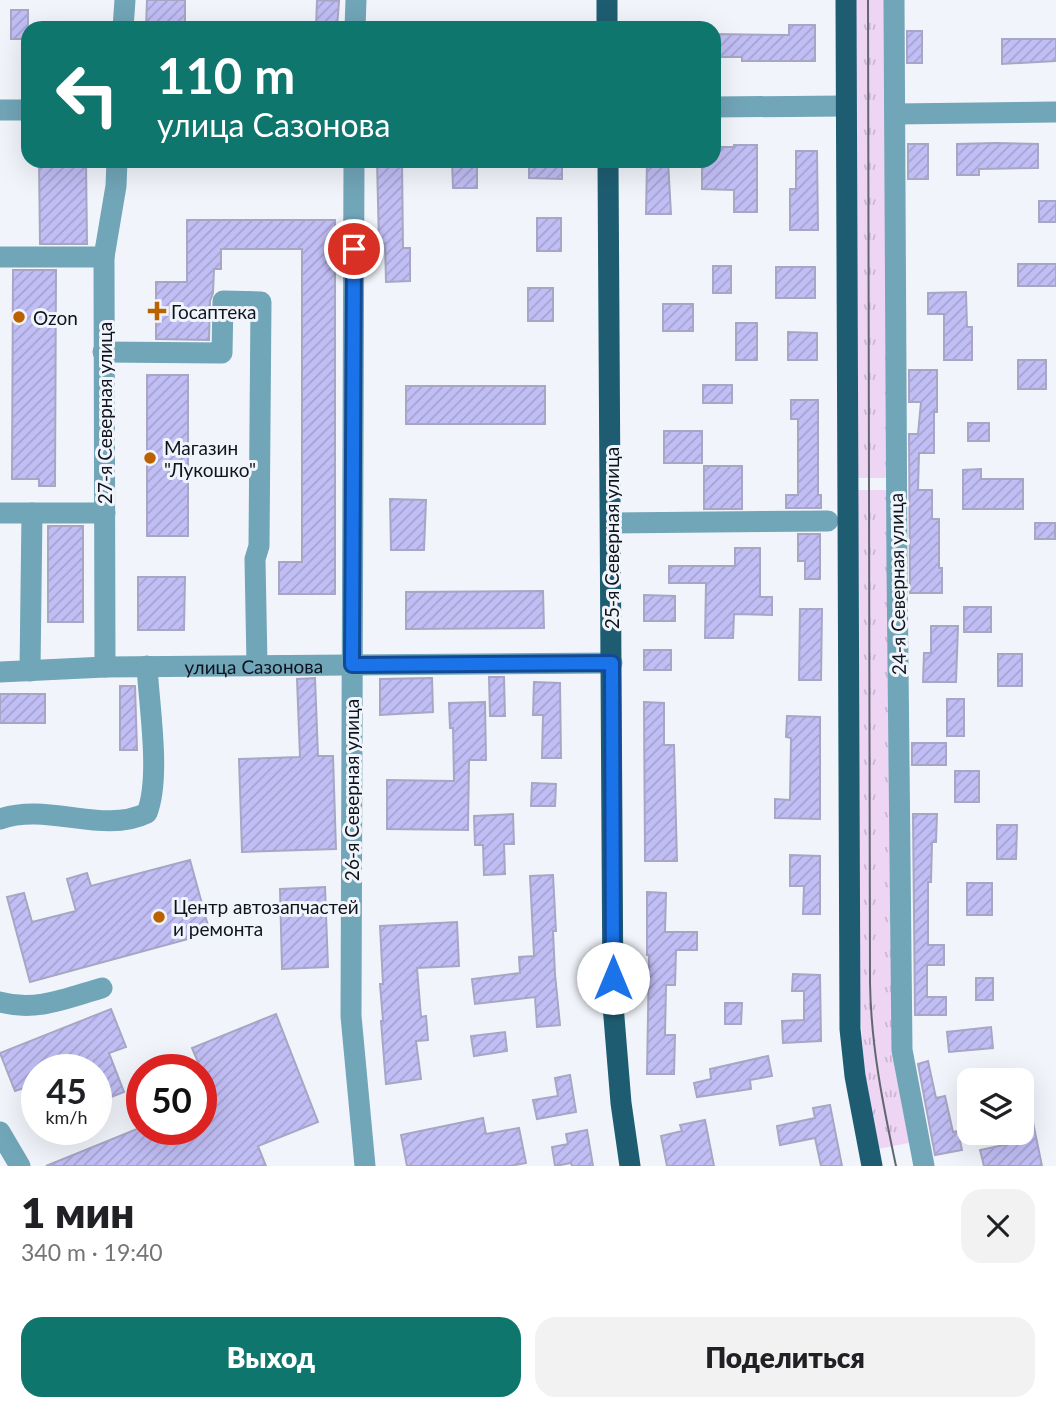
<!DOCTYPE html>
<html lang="ru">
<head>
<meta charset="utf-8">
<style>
	body { margin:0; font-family:Lato,sans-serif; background:#f2f2f2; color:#202124; height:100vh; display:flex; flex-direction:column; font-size:26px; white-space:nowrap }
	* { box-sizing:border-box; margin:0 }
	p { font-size:23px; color:#757577 }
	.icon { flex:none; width:38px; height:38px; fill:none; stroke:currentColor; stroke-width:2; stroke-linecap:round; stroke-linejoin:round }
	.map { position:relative; height:1166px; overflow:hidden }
	.side { display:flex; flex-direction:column; background:#fff; flex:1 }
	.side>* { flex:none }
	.hud { position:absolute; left:21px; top:21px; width:700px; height:147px; border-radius:21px; box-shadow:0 7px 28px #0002; background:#0f766e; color:#fff; overflow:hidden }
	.tools { position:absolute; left:957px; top:1068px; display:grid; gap:14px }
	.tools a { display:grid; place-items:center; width:77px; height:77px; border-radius:14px; background:#fff; box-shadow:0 7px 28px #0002; font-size:35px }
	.speed { position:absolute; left:21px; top:1054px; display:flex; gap:14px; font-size:35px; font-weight:700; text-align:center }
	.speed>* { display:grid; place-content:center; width:91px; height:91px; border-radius:50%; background:#fff; box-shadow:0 7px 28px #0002; line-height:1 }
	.speed small { font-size:18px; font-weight:400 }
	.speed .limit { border:10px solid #d22; background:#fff; color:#111 }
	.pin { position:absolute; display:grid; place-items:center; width:60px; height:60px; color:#fff; margin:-30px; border:4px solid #fff; border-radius:50%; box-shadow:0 2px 7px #0007 }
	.me { position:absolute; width:77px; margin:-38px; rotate:0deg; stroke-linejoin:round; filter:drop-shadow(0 0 5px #0008) }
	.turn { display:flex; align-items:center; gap:24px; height:147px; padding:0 21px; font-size:32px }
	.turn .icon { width:91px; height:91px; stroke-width:2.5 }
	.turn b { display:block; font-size:49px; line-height:60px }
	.round { display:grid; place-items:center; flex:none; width:74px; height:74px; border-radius:21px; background:#f2f2f2 }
	.summary { display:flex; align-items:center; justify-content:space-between; height:119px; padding:0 21px }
	h1 { font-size:42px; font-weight:800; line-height:52px }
	.cta { display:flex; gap:14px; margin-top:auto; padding:14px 21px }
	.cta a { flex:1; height:80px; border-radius:21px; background:#0f766e; color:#fff; font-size:28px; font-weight:800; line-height:80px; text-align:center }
	.cta a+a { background:#f2f2f2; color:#202124 }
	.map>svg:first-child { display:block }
</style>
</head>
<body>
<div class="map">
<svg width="1056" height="1166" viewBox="0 0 1056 1166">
	<defs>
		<pattern id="grass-tufts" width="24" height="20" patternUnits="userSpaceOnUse" patternTransform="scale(1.75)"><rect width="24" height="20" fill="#eed5f4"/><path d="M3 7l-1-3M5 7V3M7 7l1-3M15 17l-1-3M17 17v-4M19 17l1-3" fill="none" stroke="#cbb6d1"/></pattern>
		<pattern id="building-hatch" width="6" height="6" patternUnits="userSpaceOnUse" patternTransform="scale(1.75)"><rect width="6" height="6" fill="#c1bef5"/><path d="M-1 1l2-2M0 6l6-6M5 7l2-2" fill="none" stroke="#a5a2d2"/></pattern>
	</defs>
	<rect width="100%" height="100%" fill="#f1f5fb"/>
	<g fill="url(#grass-tufts)">
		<polygon points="852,0 885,0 887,478 851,478"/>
		<polygon points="858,490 891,490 914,1142 878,1149 864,1068 860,1005"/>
	</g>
	<g fill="url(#building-hatch)" stroke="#a8a6c4" stroke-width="2">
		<polygon points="147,0 185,0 185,28 146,28"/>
		<polygon points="317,0 339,1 337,28 316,28"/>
		<rect x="11" y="10" width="17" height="29"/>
		<polygon points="789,25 815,25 815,61 742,61 742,57 714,57 714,34 789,35"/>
		<rect x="907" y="31" width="15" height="32"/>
		<polygon points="1002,39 1056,39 1056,61 1002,64"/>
		<polygon points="996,143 1038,144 1038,168 979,169 979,175 957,175 957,144"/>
		<rect x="908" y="144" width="20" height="35"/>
		<polygon points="734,145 757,145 757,212 734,212 734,190 702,189 702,161 714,161 714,147 734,147"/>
		<polygon points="796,151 817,151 818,230 790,230 790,189 796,189"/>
		<polygon points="39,161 86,161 87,244 40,244"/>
		<polygon points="377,161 402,161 403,248 410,248 410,281 386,282 385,243 379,243"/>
		<polygon points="452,161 477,161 477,188 453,188"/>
		<polygon points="529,161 562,161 562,179 529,178"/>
		<polygon points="647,161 668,161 671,214 646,214"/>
		<rect x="1039" y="201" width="17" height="21"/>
		<rect x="537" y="218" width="24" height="33"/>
		<polygon points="187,220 335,220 335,594 279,594 279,562 302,562 302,249 221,249 221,269 214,269 213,293 210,301 209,340 156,339 156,282 187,282"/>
		<rect x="1018" y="264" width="38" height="22"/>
		<rect x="713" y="266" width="18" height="27"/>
		<rect x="776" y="267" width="39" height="31"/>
		<polygon points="13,270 56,270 55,486 39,486 39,479 12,479"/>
		<rect x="528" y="288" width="25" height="33"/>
		<polygon points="966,292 967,327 972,327 972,360 944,360 944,314 928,314 928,293"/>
		<rect x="663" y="304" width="30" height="27"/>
		<rect x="736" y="323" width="21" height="37"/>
		<polygon points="788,332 817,333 817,360 788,360"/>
		<rect x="1018" y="360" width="28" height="29"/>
		<polygon points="909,370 937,370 937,412 934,412 934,453 919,453 918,490 932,490 932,519 939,519 939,568 942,568 942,593 910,593 909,434 918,434 921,402 909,402"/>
		<rect x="147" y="375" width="41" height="161"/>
		<rect x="703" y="385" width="29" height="18"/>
		<rect x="406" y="386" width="139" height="38"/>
		<polygon points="791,400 818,400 818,495 821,495 821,508 786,508 786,495 798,495 798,419 791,419"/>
		<rect x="968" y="423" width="21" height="18"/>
		<rect x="664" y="431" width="38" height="32"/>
		<rect x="704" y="466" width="38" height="43"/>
		<polygon points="981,469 981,479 1023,479 1023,509 963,509 963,470"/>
		<polygon points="390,499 426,500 424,550 391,550"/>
		<rect x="1035" y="523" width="20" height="16"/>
		<rect x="48" y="526" width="35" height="96"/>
		<polygon points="798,534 820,534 820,579 805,579 805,561 798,561"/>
		<polygon points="735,548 760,548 760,597 772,597 772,615 734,614 733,638 705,638 706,583 669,583 669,566 735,566"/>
		<polygon points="138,577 185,577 184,630 138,630"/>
		<polygon points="543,591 544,628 406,629 406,592"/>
		<polygon points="644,595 675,596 675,621 644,621"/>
		<rect x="964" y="607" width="27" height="25"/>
		<polygon points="800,609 822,609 821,680 799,680"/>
		<polygon points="931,626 958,626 956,682 923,682 924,653 931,653"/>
		<rect x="644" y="650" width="27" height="20"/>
		<rect x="998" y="654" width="24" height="32"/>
		<polygon points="489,677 504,677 505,716 490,716"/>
		<polygon points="315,678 318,756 333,756 336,849 242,852 239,759 300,757 297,679"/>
		<polygon points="432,678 433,712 380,715 380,679"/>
		<polygon points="534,682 560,683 561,758 542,758 543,715 533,715"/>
		<polygon points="120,686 135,686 137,750 120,750"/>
		<rect x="0" y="694" width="45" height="29"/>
		<rect x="947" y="699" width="17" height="37"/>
		<polygon points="485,702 486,760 469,760 468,830 387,829 387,780 454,781 453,728 450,728 449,703"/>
		<polygon points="644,702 664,703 664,745 674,745 677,861 645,861"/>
		<polygon points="787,716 820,717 820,819 775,818 775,799 790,800 791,738 786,737"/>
		<rect x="912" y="743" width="34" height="22"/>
		<rect x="955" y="771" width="24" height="31"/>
		<polygon points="532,783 556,784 555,806 531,806"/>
		<polygon points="513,814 514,844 504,844 505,874 484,875 483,845 475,845 474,816"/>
		<polygon points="913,814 937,814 936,842 932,842 931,882 928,882 928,945 944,945 944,965 927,965 927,997 946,997 946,1015 915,1015"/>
		<polygon points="997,825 1017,825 1016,859 997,859"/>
		<polygon points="790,855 820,856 820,914 803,914 804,886 790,886"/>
		<polygon points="190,860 210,933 30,982 7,897 24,893 32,922 76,911 67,879 87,873 91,886"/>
		<polygon points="553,875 556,931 553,931 555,974 560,1025 537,1027 535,997 475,1004 472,979 520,973 519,957 534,956 530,876"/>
		<rect x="967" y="883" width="25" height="32"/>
		<polygon points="325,887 328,967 282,969 280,889"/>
		<polygon points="647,892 666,893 665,932 697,932 697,950 676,950 675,985 666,985 665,1035 675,1035 674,1074 647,1074 649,955 647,955"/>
		<polygon points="457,922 459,966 417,968 421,1017 426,1016 428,1040 416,1041 421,1079 386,1084 381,1021 383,1021 380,984 383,984 380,926"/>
		<polygon points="793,974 820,975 821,1041 783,1043 782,1021 804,1020 804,991 792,991"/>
		<rect x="976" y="978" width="17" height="22"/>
		<polygon points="725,1003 742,1003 741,1024 725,1024"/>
		<polygon points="111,1009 126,1047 109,1053 124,1092 96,1103 96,1069 37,1069 36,1117 24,1088 15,1091 0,1053"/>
		<polygon points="276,1014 318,1122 258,1146 266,1166 46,1166 137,1129 201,1129 201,1069 192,1048"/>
		<polygon points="991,1027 993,1048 949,1052 947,1032"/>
		<polygon points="505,1032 507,1051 474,1056 471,1036"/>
		<polygon points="768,1056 772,1076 750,1080 751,1089 697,1097 694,1083 711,1079 710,1069"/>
		<polygon points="928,1061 936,1098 945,1096 953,1132 958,1131 962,1150 935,1155 918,1064"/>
		<polygon points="570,1075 576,1112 537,1119 533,1100 558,1096 555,1078"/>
		<polygon points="1029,1103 1042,1166 984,1166 980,1150 1018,1142 1016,1136 1022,1135 1022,1104"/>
		<polygon points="830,1105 842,1166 821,1166 815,1138 780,1145 777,1126 815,1118 813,1108"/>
		<polygon points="483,1118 486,1134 519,1128 526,1163 510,1166 407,1166 401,1135"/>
		<polygon points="705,1120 714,1166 667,1166 661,1136 682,1131 680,1125"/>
		<polygon points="587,1130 593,1166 572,1166 571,1163 555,1166 552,1147 568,1144 566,1134"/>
	</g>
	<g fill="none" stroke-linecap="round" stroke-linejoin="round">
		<g stroke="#71a5b8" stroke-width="21">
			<polyline points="894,0 897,567 902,1050 924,1166"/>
			<polyline points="123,28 125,0"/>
			<polyline points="355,28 356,0"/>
			<polyline points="714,107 845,106"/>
			<polyline points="0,110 28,110"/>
			<polyline points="895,114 1056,112"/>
			<polyline points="354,161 351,1016 365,1166"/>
			<polyline points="0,257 104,257"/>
			<polyline points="103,352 222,353 223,301 261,302 259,546 255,559 257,665"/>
			<polyline points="0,513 105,513"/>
			<polyline points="611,523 828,521"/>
			<polyline points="105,667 104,257 116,186 117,161"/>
			<polyline points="30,671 32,513"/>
			<path id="s1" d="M0,672L105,667L612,663"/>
			<path d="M0,819C48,802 102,835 147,813C161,777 149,706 147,666"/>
			<path d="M0,1002C36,1012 67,998 102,988"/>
			<polyline points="0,1132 20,1166"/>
		</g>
		<g stroke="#1e5d71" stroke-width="21">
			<polyline points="607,0 607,28"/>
			<polyline points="846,0 850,1029 855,1076 872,1166"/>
			<polyline points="608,161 613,1005 621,1103 630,1166"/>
		</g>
		<path stroke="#62676f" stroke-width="2" d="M868,0L870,983C871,1046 883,1105 896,1166"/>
	</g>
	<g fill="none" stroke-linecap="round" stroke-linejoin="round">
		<g stroke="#114b97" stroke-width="18">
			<polyline id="route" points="354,249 352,665 612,663 613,978"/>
		</g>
		<use href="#route" stroke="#1a73e8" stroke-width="12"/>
	</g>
	<g fill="#bb6200" stroke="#f1f5fb" stroke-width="2.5">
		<path d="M153.5 300.5h7v7h7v7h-7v7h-7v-7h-7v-7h7z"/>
		<circle cx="19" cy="317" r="7"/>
		<circle cx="150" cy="458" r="7"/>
		<circle cx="159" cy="917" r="7"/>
	</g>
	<g text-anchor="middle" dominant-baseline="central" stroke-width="6" stroke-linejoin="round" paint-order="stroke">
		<g font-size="19" fill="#0d141d" stroke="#f1f5fb" text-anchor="start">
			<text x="171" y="311">Госаптека</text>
			<text x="33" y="317">Ozon</text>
			<text x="164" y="447">Магазин<tspan x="164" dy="22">"Лукошко"</tspan></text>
			<text x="173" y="906">Центр автозапчастей<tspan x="173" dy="22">и ремонта</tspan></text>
		</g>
		<g font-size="19" fill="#0d141d" stroke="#f1f5fb">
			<text transform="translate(104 413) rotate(-90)">27-я Северная улица</text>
			<text transform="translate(611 538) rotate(-90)">25-я Северная улица</text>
			<text transform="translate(897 584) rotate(-91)">24-я Северная улица</text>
			<text stroke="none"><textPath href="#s1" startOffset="254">улица Сазонова</textPath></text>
			<text transform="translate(351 790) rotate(-90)">26-я Северная улица</text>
		</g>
	</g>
</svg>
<div class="tools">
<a><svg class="icon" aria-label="layers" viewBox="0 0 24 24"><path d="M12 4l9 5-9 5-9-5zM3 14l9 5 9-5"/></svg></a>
</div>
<div class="speed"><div>45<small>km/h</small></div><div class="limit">50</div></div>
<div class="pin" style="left:354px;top:249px;background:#d93025"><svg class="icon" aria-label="arrive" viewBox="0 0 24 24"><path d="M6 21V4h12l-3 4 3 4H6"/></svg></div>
<svg class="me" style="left:613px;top:978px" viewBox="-20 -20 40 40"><circle r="19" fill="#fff"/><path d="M0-13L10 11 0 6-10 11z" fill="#1a73e8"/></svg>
<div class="hud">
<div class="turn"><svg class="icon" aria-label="left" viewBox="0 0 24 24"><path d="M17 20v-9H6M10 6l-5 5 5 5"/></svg><div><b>110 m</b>улица Сазонова</div></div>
</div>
</div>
<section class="side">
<div class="summary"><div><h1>1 мин</h1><p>340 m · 19:40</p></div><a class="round"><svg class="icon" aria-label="close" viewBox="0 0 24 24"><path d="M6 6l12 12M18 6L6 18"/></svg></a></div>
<div class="cta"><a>Выход</a><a>Поделиться</a></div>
</section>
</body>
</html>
